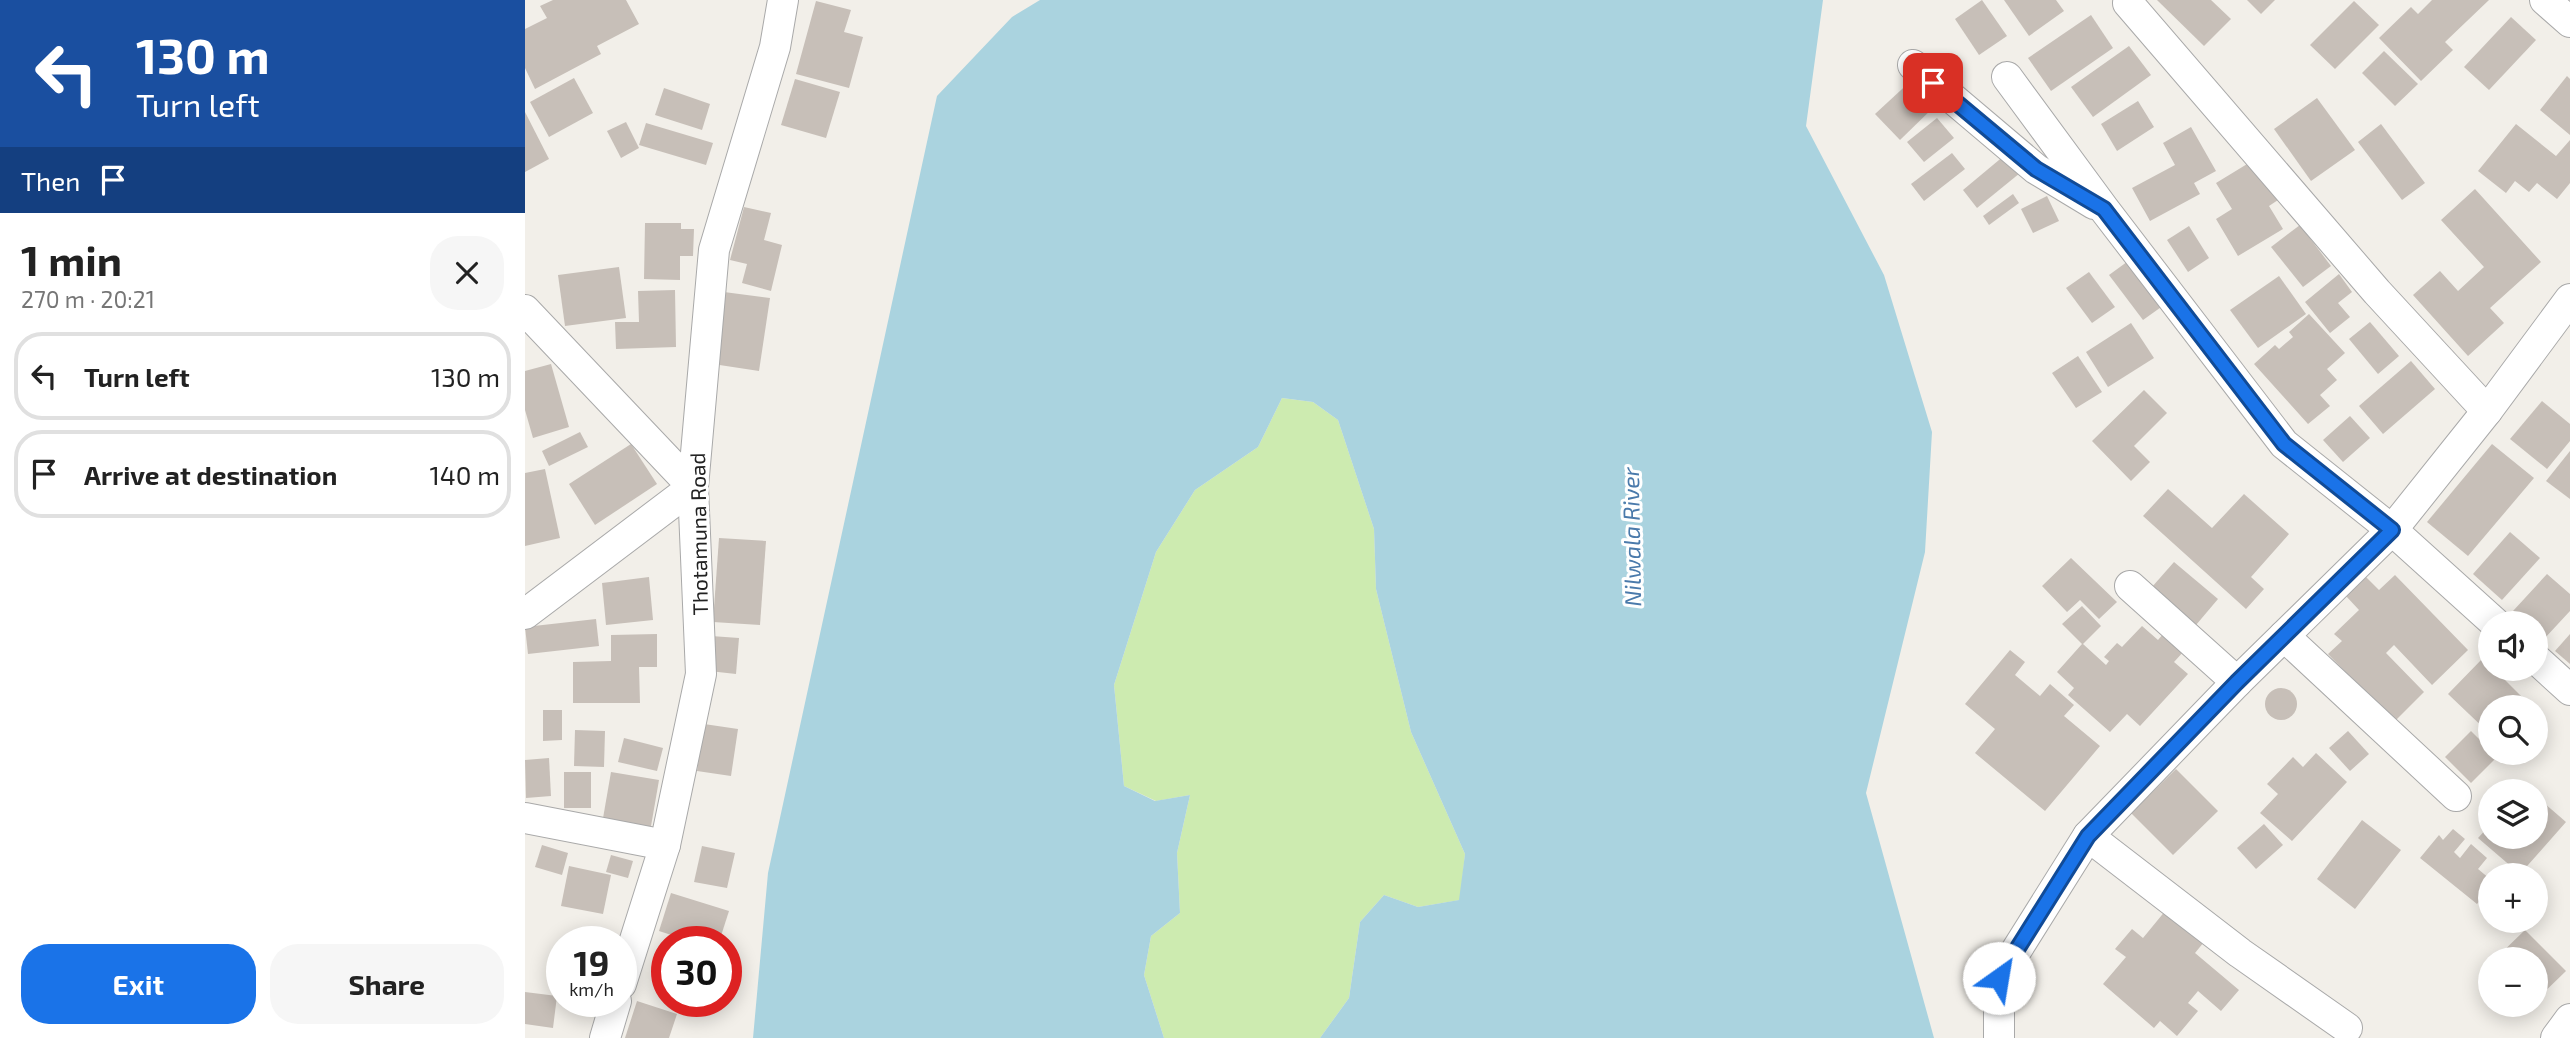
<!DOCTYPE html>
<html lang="en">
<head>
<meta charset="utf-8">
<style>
	body { margin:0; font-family:"Exo 2",sans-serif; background:#f6f6f6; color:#222; height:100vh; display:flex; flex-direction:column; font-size:26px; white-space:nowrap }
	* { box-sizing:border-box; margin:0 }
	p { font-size:23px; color:#767676 }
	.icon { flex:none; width:38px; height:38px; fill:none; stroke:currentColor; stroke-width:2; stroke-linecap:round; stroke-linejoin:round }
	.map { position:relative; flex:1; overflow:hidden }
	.drawer { display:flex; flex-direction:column; background:#fff; width:525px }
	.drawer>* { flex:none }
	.guide { background:#1a4fa0; color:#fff; overflow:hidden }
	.controls { position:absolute; left:1953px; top:611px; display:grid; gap:14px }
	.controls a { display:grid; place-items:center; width:70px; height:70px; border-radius:50%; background:#fff; box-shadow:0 4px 18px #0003; font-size:35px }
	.speed { position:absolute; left:21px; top:926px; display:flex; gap:14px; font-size:35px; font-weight:700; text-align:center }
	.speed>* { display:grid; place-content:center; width:91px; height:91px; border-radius:50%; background:#fff; box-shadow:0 4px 18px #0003; line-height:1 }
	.speed small { font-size:18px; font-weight:400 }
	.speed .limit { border:10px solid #d22; background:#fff; color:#111 }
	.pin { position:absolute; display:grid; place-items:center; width:60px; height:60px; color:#fff; margin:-30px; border-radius:14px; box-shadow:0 4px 10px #0006 }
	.me { position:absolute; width:77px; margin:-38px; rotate:32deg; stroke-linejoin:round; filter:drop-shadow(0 0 5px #0008) }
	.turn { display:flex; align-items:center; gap:24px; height:147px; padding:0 21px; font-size:32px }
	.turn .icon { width:91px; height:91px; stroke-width:2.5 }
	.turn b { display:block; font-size:49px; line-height:60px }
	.then { display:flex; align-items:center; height:66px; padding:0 21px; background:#0003; gap:14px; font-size:26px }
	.round { display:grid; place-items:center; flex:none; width:74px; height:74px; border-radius:28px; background:#f6f6f6 }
	.head { display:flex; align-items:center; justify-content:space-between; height:119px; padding:0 21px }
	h1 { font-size:42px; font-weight:700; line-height:52px }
	.action { display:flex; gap:14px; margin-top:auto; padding:14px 21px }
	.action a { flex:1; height:80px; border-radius:28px; background:#1a73e8; color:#fff; font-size:28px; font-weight:700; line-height:80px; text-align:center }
	.action a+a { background:#f6f6f6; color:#222 }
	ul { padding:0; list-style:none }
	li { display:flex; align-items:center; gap:21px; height:88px; margin:0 14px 10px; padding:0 7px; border:4px solid #e0e0e0; border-radius:28px }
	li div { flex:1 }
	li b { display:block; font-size:26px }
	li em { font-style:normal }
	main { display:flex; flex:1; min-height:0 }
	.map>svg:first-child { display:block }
</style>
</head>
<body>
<main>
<section class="drawer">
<div class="guide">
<div class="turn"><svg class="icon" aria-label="left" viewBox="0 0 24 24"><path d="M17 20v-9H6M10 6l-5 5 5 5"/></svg><div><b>130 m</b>Turn left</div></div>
<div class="then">Then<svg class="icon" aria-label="arrive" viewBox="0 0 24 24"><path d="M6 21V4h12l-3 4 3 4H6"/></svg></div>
</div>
<div class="head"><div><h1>1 min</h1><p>270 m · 20:21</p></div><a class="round"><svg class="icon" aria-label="close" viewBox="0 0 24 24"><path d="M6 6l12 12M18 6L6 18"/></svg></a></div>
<ul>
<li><svg class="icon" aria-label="left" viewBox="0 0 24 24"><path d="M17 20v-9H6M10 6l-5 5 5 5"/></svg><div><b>Turn left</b></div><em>130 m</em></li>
<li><svg class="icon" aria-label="arrive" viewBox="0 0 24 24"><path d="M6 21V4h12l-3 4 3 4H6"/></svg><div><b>Arrive at destination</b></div><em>140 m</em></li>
</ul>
<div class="action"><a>Exit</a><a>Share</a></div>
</section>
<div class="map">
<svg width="2045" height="1038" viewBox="0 0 2045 1038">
	<rect width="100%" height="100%" fill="#f2efe9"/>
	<polygon fill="#cdebb0" points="757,398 788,402 813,420 849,529 851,589 886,732 940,854 935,900 893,907 859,895 835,922 824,998 795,1038 639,1038 619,975 626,936 655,913 652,853 665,795 631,801 599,786 589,685 631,552 670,490 733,447"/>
	<polygon fill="#aad3df" points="515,0 1298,0 1281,126 1359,275 1407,432 1400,552 1341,793 1409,1038 795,1038 824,998 835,922 859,895 893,907 934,900 940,854 886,732 851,589 849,529 813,420 788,402 757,398 733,447 670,490 631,552 589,685 599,786 630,801 665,795 652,853 655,913 626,936 619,975 639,1038 228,1038 243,873 412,96 487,17"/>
	<g fill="#c7bfb8">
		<polygon points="28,0 101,0 114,24 72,46 76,54 10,89 0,68 0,29 22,18 15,6"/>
		<polygon points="1457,0 1482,36 1454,55 1430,19"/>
		<polygon points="1479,0 1531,0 1539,11 1504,36"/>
		<polygon points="1632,0 1686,0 1706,19 1679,46"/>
		<polygon points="1722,0 1750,0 1736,14"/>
		<polygon points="1907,0 1964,0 1920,42 1928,50 1896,81 1854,38 1886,7 1893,14"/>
		<polygon points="291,1 326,10 319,32 338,37 324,88 271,74"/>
		<polygon points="1829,1 1854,25 1810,69 1785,45"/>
		<polygon points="1566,15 1588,48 1526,91 1503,58"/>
		<polygon points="1986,17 2011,40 1964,90 1939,67"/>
		<polygon points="1604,46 1626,75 1568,117 1546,87"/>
		<polygon points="1859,51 1893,84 1870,106 1837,73"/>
		<polygon points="2042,76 2045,79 2045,135 2015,110"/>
		<polygon points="49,78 68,113 24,137 5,102"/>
		<polygon points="1389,78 1413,103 1375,140 1350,114"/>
		<polygon points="270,79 315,92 301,138 256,125"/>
		<polygon points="139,88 185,104 177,130 130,115"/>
		<polygon points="1792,98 1830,150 1786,181 1749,129"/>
		<polygon points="1613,101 1629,127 1592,151 1576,124"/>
		<polygon points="0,112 24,159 0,172"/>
		<polygon points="1412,118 1429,138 1399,162 1382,142"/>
		<polygon points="101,122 114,148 96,158 82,131"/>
		<polygon points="121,123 188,143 181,165 114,145"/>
		<polygon points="1856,124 1900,183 1877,200 1833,142"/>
		<polygon points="1991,124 2031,156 2045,140 2045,183 2032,199 2012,183 2004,192 1990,181 1981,193 1953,171"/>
		<polygon points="1666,127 1691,171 1669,183 1675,194 1625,221 1607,188 1650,165 1638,143"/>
		<polygon points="1427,153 1440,169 1399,201 1386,184"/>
		<polygon points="1480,155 1495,173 1452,208 1438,190"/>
		<polygon points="1732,158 1756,198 1744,206 1758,229 1713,256 1691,219 1707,209 1691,183"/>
		<polygon points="1950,189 2016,262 1965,308 1979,323 1943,356 1888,295 1915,271 1933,291 1959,267 1916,220"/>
		<polygon points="1488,194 1494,203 1464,225 1458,216"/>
		<polygon points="1522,196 1534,221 1508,233 1496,209"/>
		<polygon points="219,207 246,213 239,240 257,245 246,291 217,283 222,264 205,260"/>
		<polygon points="120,223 156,223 156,229 169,229 168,256 155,256 155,280 119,279"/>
		<polygon points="1775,225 1806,266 1778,287 1746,247"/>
		<polygon points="1664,226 1684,258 1663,272 1642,240"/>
		<polygon points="1606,259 1639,305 1618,320 1584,275"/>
		<polygon points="94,267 101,318 40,326 33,275"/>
		<polygon points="1564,272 1590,307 1567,323 1541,288"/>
		<polygon points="1814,274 1827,292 1813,303 1825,317 1805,333 1780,302"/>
		<polygon points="1754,276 1781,314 1733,348 1705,310"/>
		<polygon points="150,290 151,347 91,349 90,322 114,322 113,291"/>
		<polygon points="199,292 245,298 234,371 188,364"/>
		<polygon points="1784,314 1820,353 1802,369 1812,380 1795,395 1805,406 1783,424 1729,364 1750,345 1754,349 1768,337 1764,332"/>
		<polygon points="1845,322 1874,356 1853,374 1824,339"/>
		<polygon points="1606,323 1629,358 1583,387 1561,352"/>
		<polygon points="1553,356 1577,392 1551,408 1527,373"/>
		<polygon points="1886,361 1910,389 1858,434 1834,406"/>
		<polygon points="26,364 44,427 8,438 0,410 0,371"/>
		<polygon points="1619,390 1642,413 1609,446 1625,462 1606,481 1567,441"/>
		<polygon points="2017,401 2045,424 2045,441 2022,469 1985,439"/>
		<polygon points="1825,416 1845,438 1818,462 1798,440"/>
		<polygon points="55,432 63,447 24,466 17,451"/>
		<polygon points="106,444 132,484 70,525 44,484"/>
		<polygon points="1967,444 2009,478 1943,556 1902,522"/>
		<polygon points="2045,451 2045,499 2021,481"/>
		<polygon points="20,469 35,538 0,546 0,473"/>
		<polygon points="1643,489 1687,528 1719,494 1764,534 1726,577 1739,589 1721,609 1618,516"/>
		<polygon points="1985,532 2015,558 1977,600 1948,574"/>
		<polygon points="194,538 241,541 235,625 188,622"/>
		<polygon points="1546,558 1592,602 1574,619 1555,600 1542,612 1517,586"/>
		<polygon points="1649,562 1693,599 1671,625 1627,587"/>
		<polygon points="2022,574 2045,594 2045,611 2019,639 2011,632 2011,623 2001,623 1988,611"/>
		<polygon points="1870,575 1943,650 1907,685 1869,645 1861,653 1899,692 1869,722 1803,654 1817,641 1809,634 1834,610 1821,596 1841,577 1854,590"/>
		<polygon points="124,577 128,620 81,625 77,583"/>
		<polygon points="1557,606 1576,626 1558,644 1581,665 1584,661 1579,657 1592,643 1597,647 1617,626 1633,640 1639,633 1659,651 1649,662 1663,674 1615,726 1602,714 1585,732 1543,695 1549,688 1532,672 1557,644 1537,624"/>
		<polygon points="71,619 74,646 3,654 0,627"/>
		<polygon points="132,634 132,667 114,667 115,703 48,703 48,662 86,661 86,635"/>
		<polygon points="2045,634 2045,664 2030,651"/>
		<polygon points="186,636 214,638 211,674 184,671"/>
		<polygon points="1485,650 1500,662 1490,675 1515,696 1525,684 1549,705 1539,716 1575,746 1520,811 1450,753 1470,729 1440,704"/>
		<polygon points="1958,658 1965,668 1968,668 2007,707 1965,707 1965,734 1923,694"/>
		<circle cx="1756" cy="704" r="16"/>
		<polygon points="18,710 37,710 37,740 18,741"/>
		<polygon points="179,724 213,729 206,776 172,771"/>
		<polygon points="50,730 80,731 79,767 49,766"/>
		<polygon points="1823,731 1844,754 1825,771 1804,748"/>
		<polygon points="1946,731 1972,757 1946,783 1920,757"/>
		<polygon points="99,738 138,748 132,771 93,762"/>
		<polygon points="1791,753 1822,782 1767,841 1735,813 1753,794 1742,784 1768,757 1778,767"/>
		<polygon points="24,758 26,796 1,798 0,760"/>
		<polygon points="1651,769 1693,811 1648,855 1606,813"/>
		<rect x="39" y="772" width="27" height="36"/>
		<polygon points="86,772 134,780 125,832 77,824"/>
		<polygon points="2011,796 2041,822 1995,874 1953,838 1965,825 1965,836 2011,836"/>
		<polygon points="1837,820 1876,850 1830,909 1792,879"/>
		<polygon points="1739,824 1758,845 1731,869 1712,848"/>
		<polygon points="1928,829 1940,839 1929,852 1935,858 1946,844 1962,858 1953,869 1965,879 1965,888 1952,904 1895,858 1914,835 1918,840"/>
		<polygon points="17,845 43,853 37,875 10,867"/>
		<polygon points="177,846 210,853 202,888 169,882"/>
		<polygon points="86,855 108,861 103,878 81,872"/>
		<polygon points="44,866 86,875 78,914 36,906"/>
		<polygon points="146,893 204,911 194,942 168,942 134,931"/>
		<polygon points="1641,910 1679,942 1670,953 1714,990 1696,1011 1673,991 1663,1003 1673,1011 1652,1036 1635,1021 1629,1028 1578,984 1601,957 1590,949 1607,929 1618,938"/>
		<polygon points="2000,930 2041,971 2011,1000 2011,959 1970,959"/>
		<polygon points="0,992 32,996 28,1028 0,1024"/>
		<polygon points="112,1001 152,1014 144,1038 100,1038"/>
	</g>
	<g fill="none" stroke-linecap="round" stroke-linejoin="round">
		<g stroke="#a9a9a9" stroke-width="32">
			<g id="minor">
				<polyline points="2020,0 2045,22"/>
				<polyline points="1603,3 1852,292 1962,411"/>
				<polyline points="1388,65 1511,169 1569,204"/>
				<polyline points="1482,77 1579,209 1759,444 1867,530 1970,623"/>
				<polyline points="0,310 168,487 0,614"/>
				<polyline points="1605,586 1712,682"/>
				<polyline points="1759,636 1931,796"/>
				<polyline points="2011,659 2045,690"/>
				<polyline points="0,818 140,845"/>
				<polyline points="1563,836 1715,953 1822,1028"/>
				<polyline points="96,984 140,845 176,674 168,487 189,250 250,47 258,0"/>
				<polyline points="80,1038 91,1001"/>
				<polyline points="1474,1038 1474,978 1563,836 1712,682 1867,530 1962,411 2045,299"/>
				<polyline points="2031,1038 2045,1019"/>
			</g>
		</g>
		<use href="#minor" stroke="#fff" stroke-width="30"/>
	</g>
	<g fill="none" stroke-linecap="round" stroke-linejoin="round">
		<g stroke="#114b97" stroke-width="18">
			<polyline id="route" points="1408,83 1511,169 1579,209 1759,444 1867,530 1712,682 1563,836 1474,978"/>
		</g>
		<use href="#route" stroke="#1a73e8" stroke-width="12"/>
	</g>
	<g text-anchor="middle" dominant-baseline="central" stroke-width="6" stroke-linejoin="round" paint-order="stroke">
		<g font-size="21" fill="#222" stroke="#fff">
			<text transform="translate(173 534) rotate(-91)">Thotamuna Road</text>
		</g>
		<g font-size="23" font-style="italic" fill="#4a7aab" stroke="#fff">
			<text transform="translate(1106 537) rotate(-91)">Nilwala River</text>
		</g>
	</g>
</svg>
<div class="controls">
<a><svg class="icon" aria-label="sound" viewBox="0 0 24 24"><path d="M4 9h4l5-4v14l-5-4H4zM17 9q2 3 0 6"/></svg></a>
<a><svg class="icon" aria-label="search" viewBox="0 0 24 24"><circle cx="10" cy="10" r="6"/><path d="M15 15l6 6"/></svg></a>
<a><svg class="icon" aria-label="layers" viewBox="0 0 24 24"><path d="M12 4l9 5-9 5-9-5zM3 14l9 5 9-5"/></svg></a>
<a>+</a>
<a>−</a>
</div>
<div class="speed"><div>19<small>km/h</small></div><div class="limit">30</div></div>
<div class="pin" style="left:1408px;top:83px;background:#d93025"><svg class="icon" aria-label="arrive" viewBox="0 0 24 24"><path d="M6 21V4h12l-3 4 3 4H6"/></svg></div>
<svg class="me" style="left:1474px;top:978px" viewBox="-20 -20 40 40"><circle r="19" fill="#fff"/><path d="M0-13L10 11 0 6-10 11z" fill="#1a73e8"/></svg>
</div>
</main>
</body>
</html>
